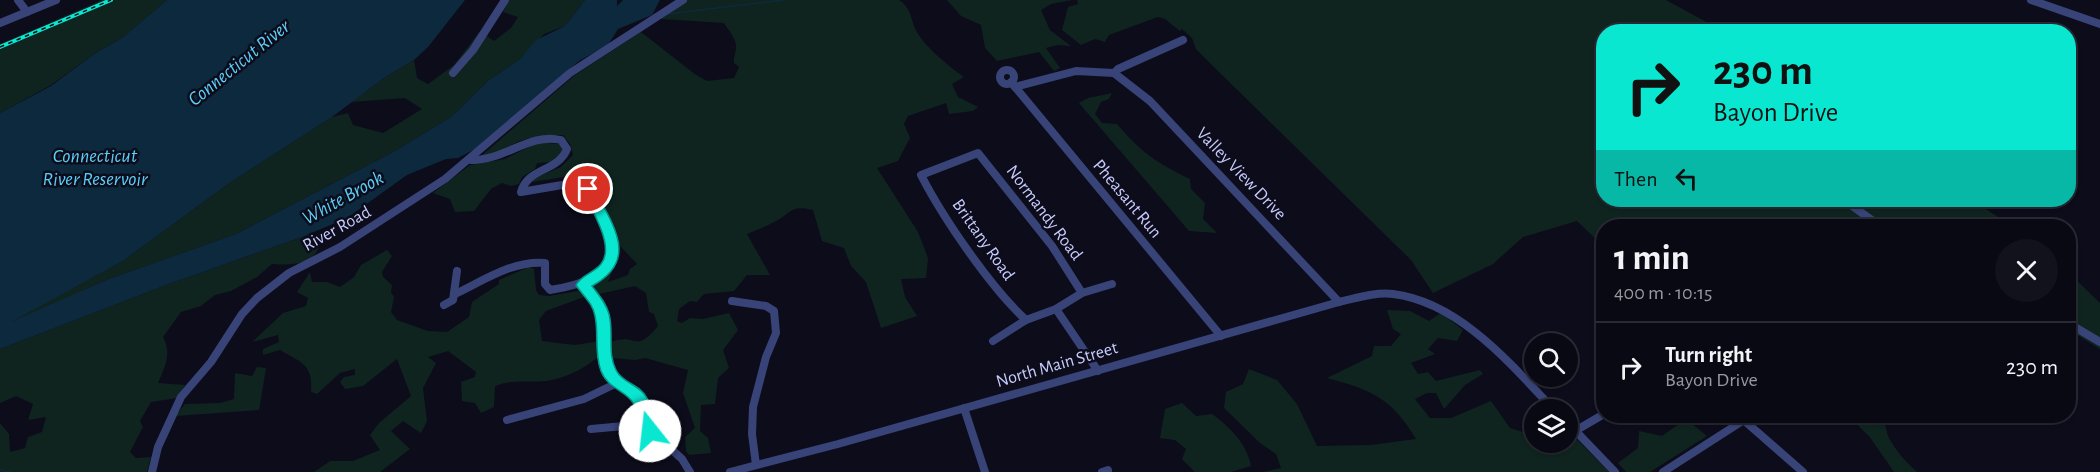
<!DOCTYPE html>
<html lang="en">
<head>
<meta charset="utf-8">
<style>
	body { margin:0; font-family:"Alegreya Sans",sans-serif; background:#12121d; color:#f1f3f6; height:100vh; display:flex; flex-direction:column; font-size:22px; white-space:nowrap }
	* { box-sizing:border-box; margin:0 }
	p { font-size:20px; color:#999aa0 }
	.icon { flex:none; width:33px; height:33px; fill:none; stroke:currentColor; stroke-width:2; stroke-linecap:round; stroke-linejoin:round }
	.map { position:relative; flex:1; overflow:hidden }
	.side { position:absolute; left:1596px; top:219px; width:480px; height:204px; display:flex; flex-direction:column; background:#090914; border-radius:24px; box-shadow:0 2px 4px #0004,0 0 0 2px #292a34 }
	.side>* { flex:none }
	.top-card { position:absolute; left:1596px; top:24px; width:480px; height:183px; border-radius:24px; box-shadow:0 2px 4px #0004,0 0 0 2px #292a34; background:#0ae7d1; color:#111; overflow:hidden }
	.tools { position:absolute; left:1524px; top:333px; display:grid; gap:12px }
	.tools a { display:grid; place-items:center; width:54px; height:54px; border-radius:50%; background:#090914; box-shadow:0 2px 4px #0004,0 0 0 2px #292a34; font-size:30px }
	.pin { position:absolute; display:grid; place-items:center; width:51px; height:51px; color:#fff; margin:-26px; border:3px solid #fff; border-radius:50%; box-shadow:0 2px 6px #0007 }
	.me { position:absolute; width:66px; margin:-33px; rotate:344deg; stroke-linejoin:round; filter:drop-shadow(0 0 4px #0008) }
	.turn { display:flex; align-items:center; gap:21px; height:126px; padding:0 18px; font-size:27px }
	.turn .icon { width:78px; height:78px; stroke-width:2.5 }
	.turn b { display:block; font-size:42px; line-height:51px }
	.then { display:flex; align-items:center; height:57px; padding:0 18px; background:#0003; gap:12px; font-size:22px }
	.round { display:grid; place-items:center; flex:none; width:63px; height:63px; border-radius:32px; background:#12121d }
	.head { display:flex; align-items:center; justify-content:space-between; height:102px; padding:0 18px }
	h1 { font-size:36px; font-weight:700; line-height:45px }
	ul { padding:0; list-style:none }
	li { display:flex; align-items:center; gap:18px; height:90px; padding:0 18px; border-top:2px solid #292a34 }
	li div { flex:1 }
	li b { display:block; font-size:22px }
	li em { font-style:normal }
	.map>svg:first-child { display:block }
</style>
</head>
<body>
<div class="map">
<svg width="2100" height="472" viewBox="0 0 2100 472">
	<rect width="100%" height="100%" fill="#0c0c1b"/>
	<g fill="#0f241f">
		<polygon points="102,0 167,0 122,38 94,54 51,85 0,113 0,44"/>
		<polygon points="509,0 585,0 565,26 544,34 520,59 489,80 451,117 395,151 236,234 106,280 27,316 5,324 123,261 228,184 332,117 348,113 353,125 383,133 422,109 405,98 351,102 384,78 414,60 417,78 428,84 454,65 480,31 494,41 511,28 518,17 503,12"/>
		<path d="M688,0H899C912,8 910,20 917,32C924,46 951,68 964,77L952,84L958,97L978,107L973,111L949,114L946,103L908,116L904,124L910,138L898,161L877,168L918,232L928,258L926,278L901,279L905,297L917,316L881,328L866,282L851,266L844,248L822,241L813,210C790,204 791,214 774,222C765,227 756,230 747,234L770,275H747L734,291L704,294L697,302L690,301L679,309L677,321L682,323L690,318L703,319L729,313L738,330L723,350L729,368L718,378L715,404L701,405L700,431L708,438L711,453L689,455L686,451L685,437L695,428L683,393L688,370L645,358L635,360L613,358L611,342C637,332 634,355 658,326L654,314L649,312L646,293L635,286L599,294L591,286L612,271L608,282L628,275L630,269L637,264L620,246L584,176L580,172L564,177L532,182V179L561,167L573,155L570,144L563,135C547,135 535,136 520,141C506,147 495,155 480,157L575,75L641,32L696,75L707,81L734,78L739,67L734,63C733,57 736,53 736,48C737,39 728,30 724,23L661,19Z"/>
		<polygon points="947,0 1072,0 1051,4 1041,10 1050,30 1071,46 1058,45 1046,48 1060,68 1054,71 1039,52 997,61 985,48 981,25 961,16"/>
		<polygon points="1077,0 1666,0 1723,31 1604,32 1604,200 1972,200 2012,226 1604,226 1603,246 1577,221 1523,237 1493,264 1433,293 1411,260 1219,72 1196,49 1192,38 1182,29 1180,31 1165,19 1158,17 1109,35 1105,42 1095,39 1081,45 1062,30 1068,7 1078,4"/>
		<path d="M1112,93L1109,99L1101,102L1095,114L1102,123L1117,124C1142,153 1155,162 1190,179L1191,189L1205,203L1203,219L1217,233L1189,231L1079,103L1088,98Z"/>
		<polygon points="538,142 559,144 563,148 561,155 554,162 537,163 535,169 522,177 519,184 511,186 502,183 491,189 474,211 455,212 450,199 433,193 470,165 505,159"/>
		<path d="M308,235L321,237C320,264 293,266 272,264L257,277L231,291L215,295L201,306L181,312L163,337C172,353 165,367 158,383L185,385L177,398L151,402L140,421L143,427L130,452L136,458L151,457L147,472H0V423L9,434L10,452L25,448L28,437L42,432L46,417L28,420L33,404L16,396L0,403V349L166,285Z"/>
		<path d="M387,250L392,256L382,272L383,277L392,285L391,292L394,297L391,312L397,320L428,331L447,332L469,317L472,302L499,284V280L529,267L534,269L536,290L539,295L549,296L578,291L584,297L546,311L539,320L542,341L575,345L600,341L599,356C585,368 570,376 552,380C532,384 516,378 495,386L494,407L481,413L475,403L462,401L461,382L475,377L476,372L448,351L428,357L436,363L423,388L427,421L421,433L403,421L391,431L410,449L380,472H314L330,461H353L380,450L370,435L379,423L411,396L397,359L363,386L345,389L340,382L344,377L355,375V369L340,373L317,394L311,392C313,364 302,363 280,350L263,355V349L279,342L278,335L252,342L283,313L306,306L308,298L297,292L310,272L312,282H327L340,287L354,277L361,265Z"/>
		<polygon points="2069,273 2100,303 2100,349 2069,330"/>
		<path d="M1387,310L1410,311L1429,321L1441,313L1463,330L1457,341L1438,338L1428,349L1435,354L1411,363L1418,374L1428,372L1436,381L1480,370L1483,374L1465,385L1444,409L1436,393H1427L1415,399L1430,418H1451L1491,401L1510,428L1532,435L1534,434V442H1568V430L1609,472H1263L1281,468L1276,454L1260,443L1224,408L1226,392L1243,384L1249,369L1277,380L1297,404L1317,446L1371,445L1416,439C1391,398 1372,390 1327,378L1372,356L1374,346H1391L1401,334L1393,329Z"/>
		<polygon points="257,367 266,368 259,410 175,416 185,404 220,403 234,399 235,373 252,376"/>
		<path d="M1182,403L1196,416L1212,414C1230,427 1247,444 1251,466L1231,472H1195L1182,459L1186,449L1175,440L1160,438L1165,409Z"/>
		<path d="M1848,416H1880C1887,421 1885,430 1889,438C1896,451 1906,462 1917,472H1894L1869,436Z"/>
		<polygon points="1686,419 1707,436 1650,472 1626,472 1618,463 1638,448 1639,431 1662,436"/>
	</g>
	<polygon fill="#0d293d" points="167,0 465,0 428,47 414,60 384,78 332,117 228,184 123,261 11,322 106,280 236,234 395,151 451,117 489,80 520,59 536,40 565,26 585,0 617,0 617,6 623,0 660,0 652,15 618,29 608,45 579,61 475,149 458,158 446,159 407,175 347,218 302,237 166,285 0,349 0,113 51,86 94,54 122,38"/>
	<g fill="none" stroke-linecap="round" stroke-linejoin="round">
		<g stroke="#0d293d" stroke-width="1.5">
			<polyline points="668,14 783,0"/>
			<polyline points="0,470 10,472"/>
		</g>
		<g stroke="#384378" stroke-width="8">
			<polyline points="18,0 27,12"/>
			<polyline points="2031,0 2100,24"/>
			<polyline points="0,23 56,0"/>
			<circle cx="1007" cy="77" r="7"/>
			<polyline points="453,73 473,50 505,0"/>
			<polyline points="1114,73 1150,101 1339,302"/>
			<polyline points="1011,82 1221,336"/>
			<polyline points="1015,87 1076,71 1114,73 1118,69 1183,40"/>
			<polyline points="1844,200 1880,226"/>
			<polyline points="583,285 597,303 603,316 605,361 610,376 639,398 649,429 682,459 690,472"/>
			<path d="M455,294C483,281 513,260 545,263V284L550,290C626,278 621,248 588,189L568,184L521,192C528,167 558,172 567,149L561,140C530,132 504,161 471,160"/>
			<polyline points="732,301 766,306 774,311 776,333 766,357 753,407 752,434 756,465"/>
			<polyline points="444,305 453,300 457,271"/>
			<polyline points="1056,309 1098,371"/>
			<path d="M1026,320C991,288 943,218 921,175L978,153L1052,246L1082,293"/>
			<polyline points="2068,323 2100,342"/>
			<polyline points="993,341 1026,320 1056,309 1082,293 1112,284"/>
			<polyline points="964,408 985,472"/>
			<polyline points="1739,416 1803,472"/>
			<polyline points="507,420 584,399 617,383"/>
			<polyline points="1568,423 1615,472"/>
			<polyline points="591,429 646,424"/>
			<polyline points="1575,431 1604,414"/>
			<polyline points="152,472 158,447 181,397 211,362 242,314 257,298 289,273 340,247 445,179 570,73 683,0"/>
			<path d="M730,472L838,444L1339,302C1357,298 1375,292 1393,294C1459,302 1511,364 1554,410"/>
			<polyline points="1102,472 1108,470"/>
			<polyline points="1663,472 1744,420"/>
		</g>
		<g stroke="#0ae7d1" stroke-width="4">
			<polyline id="rail" points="0,47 111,0"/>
		</g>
		<use href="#rail" stroke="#0c0c1b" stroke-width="1.5" stroke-dasharray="4.5" stroke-linecap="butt"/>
	</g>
	<path fill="#0ae7d1" stroke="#069688" stroke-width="1.5" d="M588,185L594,189C613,225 640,260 592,286C599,295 606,303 609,314C614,332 607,353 616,370C622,383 641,385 647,398L658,431L656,436C637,443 639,414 633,403C627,391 608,389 601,371C594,353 599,334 595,316C593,303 582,295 576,285C581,275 594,273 601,264C616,246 590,207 581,189Z"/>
	<g text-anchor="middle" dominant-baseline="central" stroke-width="5" stroke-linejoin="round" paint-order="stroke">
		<g font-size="18" fill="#c8ccfd" stroke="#0c0c1b">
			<text transform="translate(1241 174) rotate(46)">Valley View Drive</text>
			<text transform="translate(1127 199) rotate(50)">Pheasant Run</text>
			<text transform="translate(1044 213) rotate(53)">Normandy Road</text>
			<text transform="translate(337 229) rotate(-29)">River Road</text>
			<text transform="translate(983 240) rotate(55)">Brittany Road</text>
			<text transform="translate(1057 365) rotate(-16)">North Main Street</text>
		</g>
		<g font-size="20" font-style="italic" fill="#5acff8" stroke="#0c0c1b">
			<text transform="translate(239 63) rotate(-39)">Connecticut River</text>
			<text x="95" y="156">Connecticut<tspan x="95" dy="23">River Reservoir</tspan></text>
			<text transform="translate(343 198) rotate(-29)">White Brook</text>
		</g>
	</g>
</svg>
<div class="tools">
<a><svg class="icon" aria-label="search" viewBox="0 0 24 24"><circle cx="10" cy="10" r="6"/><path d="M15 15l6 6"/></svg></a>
<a><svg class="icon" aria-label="layers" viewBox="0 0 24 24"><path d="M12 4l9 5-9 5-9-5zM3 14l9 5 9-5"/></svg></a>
</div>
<div class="pin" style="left:588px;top:189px;background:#d93025"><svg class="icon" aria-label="arrive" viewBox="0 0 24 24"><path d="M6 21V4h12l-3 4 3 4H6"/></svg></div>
<svg class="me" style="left:650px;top:431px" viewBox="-20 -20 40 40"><circle r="19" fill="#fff"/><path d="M0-13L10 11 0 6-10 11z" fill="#0ae7d1"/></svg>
<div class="top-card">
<div class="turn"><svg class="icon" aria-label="right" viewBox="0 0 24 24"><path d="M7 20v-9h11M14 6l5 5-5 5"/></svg><div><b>230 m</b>Bayon Drive</div></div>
<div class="then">Then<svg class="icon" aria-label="left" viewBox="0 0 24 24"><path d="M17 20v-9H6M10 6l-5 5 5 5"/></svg></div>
</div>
<section class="side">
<div class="head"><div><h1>1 min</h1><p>400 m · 10:15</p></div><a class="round"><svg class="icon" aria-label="close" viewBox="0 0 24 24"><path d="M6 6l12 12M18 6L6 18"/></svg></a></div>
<ul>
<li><svg class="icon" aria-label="right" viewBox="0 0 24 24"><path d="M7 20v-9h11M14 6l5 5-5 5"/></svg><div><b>Turn right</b><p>Bayon Drive</p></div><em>230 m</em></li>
</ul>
</section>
</div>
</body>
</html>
